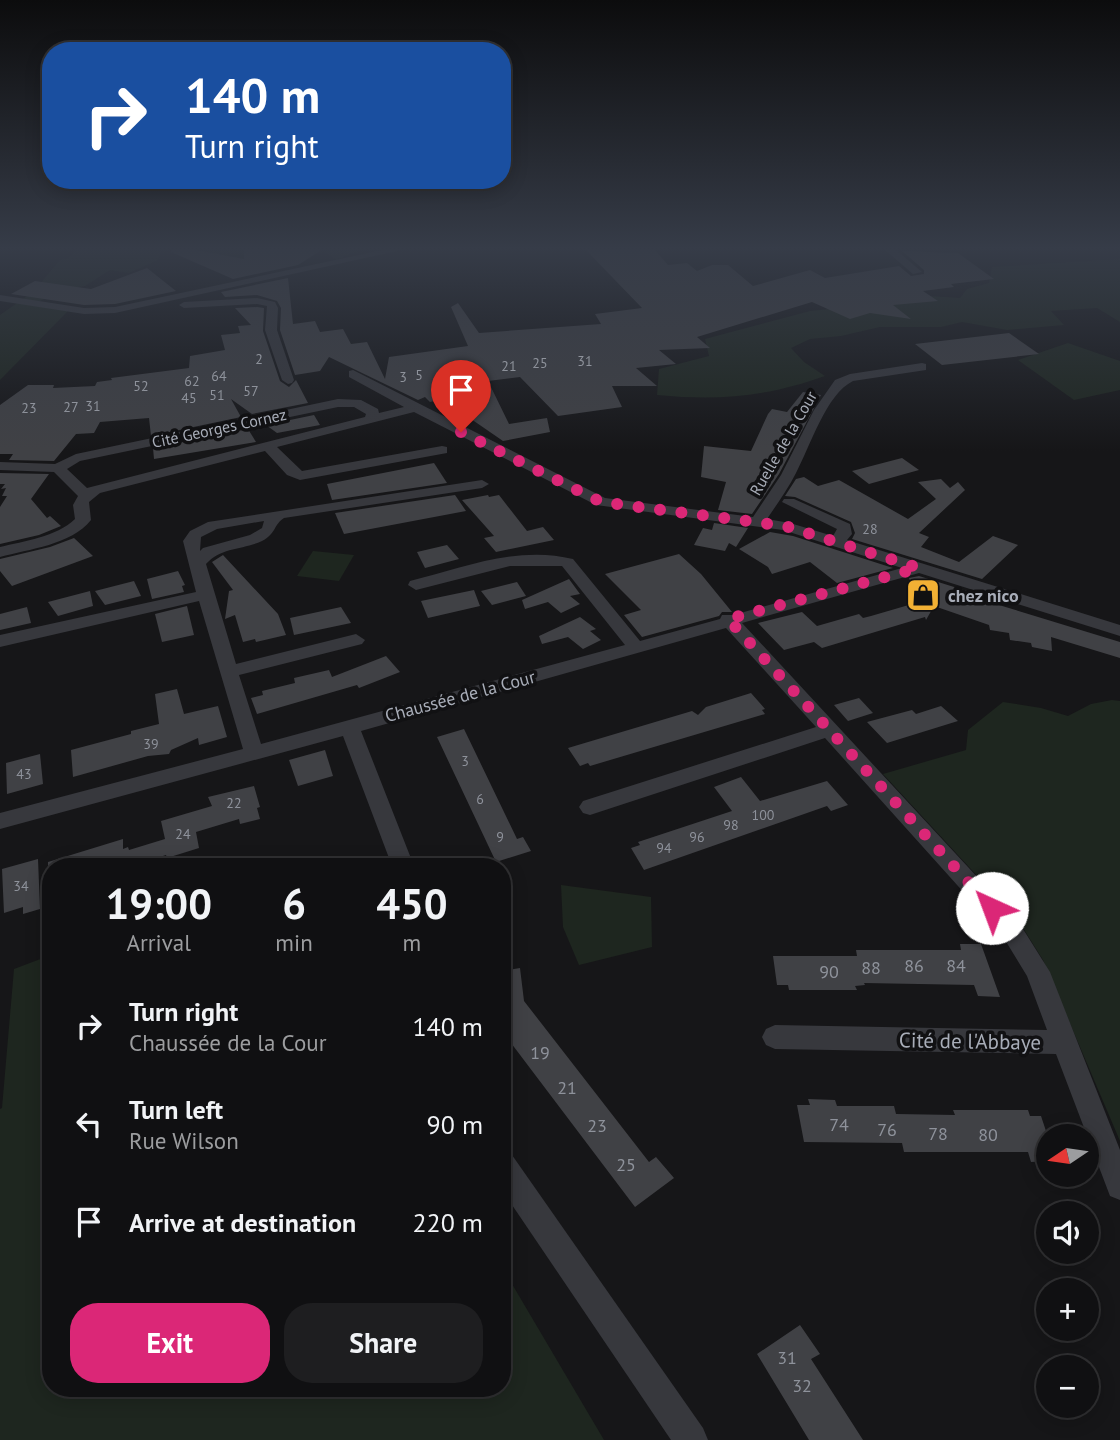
<!DOCTYPE html>
<html lang="en">
<head>
<meta charset="utf-8">
<style>
	body { margin:0; font-family:"PT Sans",sans-serif; background:#1e1e20; color:#f1f3f6; height:100vh; display:flex; flex-direction:column; font-size:26px; white-space:nowrap }
	* { box-sizing:border-box; margin:0 }
	p { font-size:23px; color:#9c9d9f }
	.icon { flex:none; width:38px; height:38px; fill:none; stroke:currentColor; stroke-width:2; stroke-linecap:round; stroke-linejoin:round }
	.map { position:relative; flex:1; overflow:hidden }
	.sheet { position:absolute; left:42px; top:858px; width:469px; height:539px; display:flex; flex-direction:column; background:#101012; border-radius:28px; box-shadow:0 4px 18px #0003,0 0 0 2px #303032 }
	.sheet>* { flex:none }
	.top-card { position:absolute; left:42px; top:42px; width:469px; height:147px; border-radius:28px; box-shadow:0 4px 18px #0003,0 0 0 2px #303032; background:#1a4fa0; color:#fff; overflow:hidden }
	.needle { width:46px; rotate:257deg }
	.fabs { position:absolute; left:1036px; top:1124px; display:grid; gap:14px }
	.fabs a { display:grid; place-items:center; width:63px; height:63px; border-radius:50%; background:#101012; box-shadow:0 4px 18px #0003,0 0 0 2px #303032; font-size:35px }
	.pin { position:absolute; display:grid; place-items:center; width:60px; height:60px; color:#fff; margin:-72px -30px; border-radius:50% 50% 50% 0; rotate:-45deg; box-shadow:0 0 7px #0007 }
	.pin .icon { rotate:45deg }
	.me { position:absolute; width:77px; margin:-38px; rotate:317deg; stroke-linejoin:round; filter:drop-shadow(0 0 5px #0008) }
	.turn { display:flex; align-items:center; gap:24px; height:147px; padding:0 28px; font-size:32px }
	.turn .icon { width:91px; height:91px; stroke-width:2.5 }
	.turn b { display:block; font-size:49px; line-height:60px }
	.eta { display:flex; justify-content:space-evenly; align-items:center; height:119px; text-align:center }
	.eta b { font-size:42px; font-weight:800; line-height:49px }
	.button { display:flex; gap:14px; margin-top:auto; padding:14px 28px }
	.button a { flex:1; height:80px; border-radius:28px; background:#db2777; color:#fff; font-size:28px; font-weight:800; line-height:80px; text-align:center }
	.button a+a { background:#1e1e20; color:#f1f3f6 }
	ul { padding:0; list-style:none }
	li { display:flex; align-items:center; gap:21px; height:98px; padding:0 28px }
	li div { flex:1 }
	li b { display:block; font-size:26px }
	li em { font-style:normal }
	.map>svg:first-child { display:block }
</style>
</head>
<body>
<div class="map">
<svg width="1120" height="1440" viewBox="0 0 1120 1440">
	<rect width="100%" height="100%" fill="#161618"/>
	<g fill="#1e261f">
		<polygon points="76,249 162,249 158,260 129,273 110,270 85,286 64,289 38,302 67,308 67,312 0,380 0,315 33,292 60,260 69,258"/>
		<polygon points="205,249 362,249 337,260 324,251 213,263"/>
		<path d="M1120,259V322L1097,308L1051,311L1064,325L1007,330L962,322L941,327H880L841,336L810,339L791,348L804,362L825,376C766,397 719,401 657,395L659,369L709,356L705,339L810,311L899,302L930,296L960,298L967,289L989,283L992,267Z"/>
		<polygon points="1068,343 1120,361 1120,390 1074,400 1018,360"/>
		<polygon points="313,551 354,555 339,581 297,576"/>
		<polygon points="1112,700 1120,701 1120,1141 1043,960 1018,920 883,774 966,750 968,730 1003,702 1041,708 1068,716 1091,704"/>
		<polygon points="561,885 651,897 652,947 579,965 563,927"/>
		<polygon points="51,955 51,1388 502,1388 502,1267 604,1440 0,1440 0,1109 2,1108 14,969"/>
	</g>
	<g fill="#404145">
		<polygon points="172,249 191,249 244,259 244,249 323,249 298,265 233,279 171,252"/>
		<polygon points="585,249 654,249 668,265 687,263 697,271 712,265 728,265 753,286 810,270 825,278 899,266 911,276 924,274 924,270 902,251 958,253 994,279 951,284 954,287 923,291 938,301 893,305 911,319 870,313 850,319 812,302 697,337 710,348 659,350 676,364 636,368 657,386 612,386 622,407 558,416 520,377 488,381 509,424 547,418 550,432 503,441 442,399 430,402 425,397 418,400 329,357 320,371 295,375 280,330 281,308 277,301 257,295 225,297 221,292 288,278 293,324 315,321 320,332 343,329 351,344 367,342 385,379 389,357 468,346 451,307 458,303 479,333 601,324 595,314 642,308"/>
		<polygon points="147,268 176,291 115,304 84,305 11,294 35,281 91,289"/>
		<polygon points="257,307 264,308 263,331 280,381 289,387 296,380 308,403 252,414 231,399 241,417 151,436 149,418 100,422 94,433 76,434 54,461 9,460 13,454 0,454 0,405 28,385 54,385 53,388 95,386 97,382 112,380 111,378 189,368 190,356 225,350 221,335 240,333 238,326 251,325 235,308"/>
		<polygon points="1009,333 1039,354 942,365 915,344"/>
		<polygon points="803,392 821,395 779,474 752,514 718,510 726,482 701,477 704,446 751,451 768,414 772,409 787,412"/>
		<polygon points="314,415 320,425 277,433 266,425"/>
		<polygon points="248,429 256,442 154,459 153,448"/>
		<polygon points="902,458 919,470 869,484 852,471"/>
		<polygon points="434,463 447,483 332,500 327,484"/>
		<polygon points="0,473 49,474 31,499 47,518 50,516 61,526 39,535 0,544 0,507 7,496 2,496 6,488 1,489 5,484 0,484"/>
		<polygon points="804,477 818,486 839,480 908,519 936,499 918,482 941,479 950,488 958,482 965,490 919,533 929,537 921,547 959,562 993,536 1018,545 982,579 852,539 855,533 851,522 795,497 785,496 796,479"/>
		<polygon points="455,495 466,511 344,534 335,513"/>
		<polygon points="488,495 489,497 499,495 527,531 543,527 554,540 496,552 484,538 494,536 462,500"/>
		<polygon points="714,523 748,528 736,547 729,543 725,551 694,545 703,528 712,530"/>
		<polygon points="770,532 793,536 893,568 837,583 810,562 772,574 768,567 739,549"/>
		<polygon points="74,538 93,556 12,586 0,571 0,559 50,547"/>
		<polygon points="447,545 459,559 425,568 417,552"/>
		<polygon points="679,554 701,574 732,612 722,612 719,616 642,637 624,615 641,610 605,574"/>
		<polygon points="223,555 278,614 286,635 256,642 255,639 243,642 235,615 225,619 229,591 233,590 212,562"/>
		<polygon points="178,571 185,585 182,586 184,592 152,599 147,579"/>
		<polygon points="919,576 970,592 966,595 1120,642 1120,658 1051,637 1052,651 1032,647 1031,643 1010,640 1009,633 990,630 989,625 934,606 926,620 925,617 822,648 814,642 784,650 758,623 802,612 817,626 859,614 863,618 871,616 919,602 909,578"/>
		<polygon points="569,579 580,594 570,596 580,604 561,613 548,602 525,609 522,600"/>
		<polygon points="134,581 141,596 105,605 95,591"/>
		<polygon points="517,582 526,596 492,605 481,591"/>
		<polygon points="474,590 480,606 428,618 421,601"/>
		<polygon points="90,591 93,606 58,616 48,602"/>
		<polygon points="187,606 194,635 162,642 155,614"/>
		<polygon points="27,607 31,623 0,630 0,614"/>
		<polygon points="341,607 351,623 294,635 290,618"/>
		<polygon points="580,617 596,629 590,631 601,640 583,649 568,637 542,644 539,636"/>
		<polygon points="386,656 400,672 359,688 357,685 257,714 251,698 263,695 262,691 295,683 294,678 329,670 332,677"/>
		<polygon points="177,689 184,714 218,706 227,737 199,745 198,738 171,750 169,754 148,756 73,777 71,750 131,734 131,731 159,724 155,694"/>
		<polygon points="751,693 765,709 762,710 765,714 590,766 588,763 580,766 568,748 692,711 698,715 706,707"/>
		<polygon points="859,698 873,713 848,721 834,705"/>
		<polygon points="941,706 958,721 887,743 867,722 912,710 916,714"/>
		<polygon points="464,729 517,839 523,837 531,851 496,862 437,737"/>
		<polygon points="325,750 333,776 298,786 289,760"/>
		<polygon points="40,754 43,784 7,794 6,763"/>
		<polygon points="741,777 760,801 827,781 848,805 831,811 827,806 644,870 631,848 640,845 638,842 732,811 714,787"/>
		<polygon points="254,786 260,807 257,808 260,819 240,824 239,819 196,832 199,848 167,858 166,855 132,866 48,866 48,862 123,839 123,849 128,847 129,850 165,839 161,821 212,806 208,797"/>
		<polygon points="38,859 40,909 23,914 23,907 4,913 2,869"/>
		<polygon points="960,944 981,944 1000,997 978,996 974,985 864,983 865,985 855,986 857,990 789,990 788,985 777,985 773,956 857,956 856,950 961,950"/>
		<polygon points="520,968 524,1001 649,1162 656,1157 674,1178 635,1207 502,1031 502,971"/>
		<polygon points="808,1099 835,1100 837,1106 894,1106 896,1114 955,1115 953,1110 1028,1110 1030,1116 1041,1116 1048,1137 1048,1161 1031,1162 1028,1152 904,1152 902,1143 804,1142 797,1105 810,1105"/>
		<polygon points="800,1325 820,1354 811,1359 863,1440 809,1440 757,1354"/>
	</g>
	<g fill="none" stroke-linecap="round" stroke-linejoin="round">
		<g fill="#37383d" fill-rule="evenodd">
			<polygon points="387,249 406,249 115,313 84,314 0,301 0,295 84,308 115,307"/>
			<polygon points="884,249 895,249 922,272 913,274"/>
			<polygon points="257,298 275,302 278,308 277,330 294,380 292,383 288,384 282,380 265,330 267,306 257,304 184,308 179,305 184,302"/>
			<path d="M922,363L926,364V370L853,381C826,394 810,447 796,473C788,489 777,504 767,519L790,523L833,536L837,529L782,502L784,499H794L850,524L852,534L847,540L1120,625V636L919,573L742,623L1018,921L1050,972L1120,1150V1200L1110,1196L1056,1054L775,1049L766,1045L762,1037L766,1029L775,1025L1047,1030L1027,976L1002,935L825,738L590,815L583,813L579,807L583,801L816,727L726,628L361,731L414,866H392L343,736L0,829V813L243,749L199,601L0,647V635L196,592L183,541L190,531L208,522L482,480L489,484L482,488L284,518C274,524 276,534 262,541C243,550 221,547 206,564L236,664L356,634L365,640L362,644L239,675L261,744L625,645L562,566H510L416,590L408,585L410,581C462,568 518,545 573,559L640,641L720,619L722,615H733L902,568L783,530L596,505L414,412L277,447L302,471L442,446L447,447V453L300,480L287,475L265,451L100,493L89,502L91,520C71,545 29,549 0,557V547C24,541 56,537 75,519L73,505L78,496L54,472L0,470V462L55,464L76,454L338,399L361,400L378,409L379,413L404,407L349,377V371L353,370L605,498L753,517L781,475L814,410L835,380L850,374ZM338,407H354L366,414L365,417L87,488L67,469L80,461ZM264,521L262,528L250,535L203,548L200,551L201,537L217,529Z"/>
			<polygon points="502,1151 512,1155 703,1428 708,1440 671,1440 502,1190"/>
		</g>
	</g>
	<linearGradient id="sky" x2="0" y2="1"><stop stop-color="#0c0c0d"/><stop offset="0.55" stop-color="#363c48"/><stop offset="1" stop-color="#363c48" stop-opacity="0"/></linearGradient>
	<rect width="1120" height="451" fill="url(#sky)"/>
	<g fill="none" stroke-linecap="round" stroke-linejoin="round">
		<polyline stroke="#db2777" stroke-width="12" stroke-dasharray="0 21.6" points="461,432 601,502 785,526 919,568 728,619 992,908"/>
	</g>
	<defs>
		<g id="shop-square" transform="scale(1.75)"><rect x="-9" y="-9" width="18" height="18" rx="4" fill="#f2b134" stroke="#111113"/><path d="M-5-2.5h2.3a2.7 3.5 0 0 1 5.4 0H5L5.5 6h-11ZM-1.5-2.5h3a1.5 2.3 0 0 0-3 0Z" fill="#111"/></g>
	</defs>
	<g fill-rule="evenodd">
		<use href="#shop-square" x="923" y="595"/>
	</g>
	<g text-anchor="middle" dominant-baseline="central" stroke-width="7" stroke-linejoin="round" paint-order="stroke">
		<g font-size="14" fill="#8e929b">
			<text x="259" y="359">2</text>
			<text x="585" y="361">31</text>
			<text x="540" y="363">25</text>
			<text x="509" y="366">21</text>
			<text x="419" y="375">5</text>
			<text x="219" y="376">64</text>
			<text x="403" y="377">3</text>
			<text x="192" y="381">62</text>
			<text x="141" y="386">52</text>
			<text x="251" y="391">57</text>
			<text x="217" y="395">51</text>
			<text x="189" y="398">45</text>
			<text x="93" y="406">31</text>
			<text x="71" y="407">27</text>
			<text x="29" y="408">23</text>
			<text x="870" y="529">28</text>
			<text x="151" y="744">39</text>
			<text x="465" y="761">3</text>
			<text x="24" y="774">43</text>
			<text x="480" y="799">6</text>
			<text x="234" y="803">22</text>
			<text x="763" y="815">100</text>
			<text x="731" y="825">98</text>
			<text x="183" y="834">24</text>
			<text x="500" y="837">9</text>
			<text x="697" y="837">96</text>
			<text x="664" y="848">94</text>
			<text x="21" y="886">34</text>
		</g>
		<g font-size="16" fill="#a8adb8" stroke="#111113">
			<text transform="translate(219 428) rotate(-12)">Cité Georges Cornez</text>
			<text transform="translate(783 443) rotate(-60)">Ruelle de la Cour</text>
		</g>
		<g font-size="18" font-weight="bold" fill="#a8adb8" stroke="#111113" text-anchor="start">
			<text x="948" y="595">chez nico</text>
		</g>
		<g font-size="18" fill="#a8adb8" stroke="#111113">
			<text transform="translate(460 696) rotate(-15)">Chaussée de la Cour</text>
		</g>
		<g font-size="18" fill="#8e929b">
			<text x="914" y="965">86</text>
			<text x="956" y="965">84</text>
			<text x="871" y="967">88</text>
			<text x="829" y="971">90</text>
			<text x="540" y="1052">19</text>
			<text x="567" y="1087">21</text>
			<text x="839" y="1124">74</text>
			<text x="597" y="1125">23</text>
			<text x="887" y="1129">76</text>
			<text x="938" y="1133">78</text>
			<text x="988" y="1134">80</text>
			<text x="626" y="1164">25</text>
			<text x="787" y="1357">31</text>
			<text x="802" y="1385">32</text>
		</g>
		<g font-size="21" fill="#a8adb8" stroke="#111113">
			<text transform="translate(970 1041) rotate(1)">Cité de l'Abbaye</text>
		</g>
	</g>
</svg>
<div class="fabs">
<a><svg class="needle" viewBox="-14 -14 28 28"><path d="M0-13l5 13h-10z" fill="#e53935"/><path d="M0 13l5-13h-10z" fill="#9c9d9f"/></svg></a>
<a><svg class="icon" aria-label="sound" viewBox="0 0 24 24"><path d="M4 9h4l5-4v14l-5-4H4zM17 9q2 3 0 6"/></svg></a>
<a>+</a>
<a>−</a>
</div>
<div class="pin" style="left:461px;top:432px;background:#d93025"><svg class="icon" aria-label="arrive" viewBox="0 0 24 24"><path d="M6 21V4h12l-3 4 3 4H6"/></svg></div>
<svg class="me" style="left:992px;top:908px" viewBox="-20 -20 40 40"><circle r="19" fill="#fff"/><path d="M0-13L10 11 0 6-10 11z" fill="#db2777"/></svg>
<div class="top-card">
<div class="turn"><svg class="icon" aria-label="right" viewBox="0 0 24 24"><path d="M7 20v-9h11M14 6l5 5-5 5"/></svg><div><b>140 m</b>Turn right</div></div>
</div>
<section class="sheet">
<div class="eta">
<div><b>19:00</b><p>Arrival</p></div>
<div><b>6</b><p>min</p></div>
<div><b>450</b><p>m</p></div>
</div>
<ul>
<li><svg class="icon" aria-label="right" viewBox="0 0 24 24"><path d="M7 20v-9h11M14 6l5 5-5 5"/></svg><div><b>Turn right</b><p>Chaussée de la Cour</p></div><em>140 m</em></li>
<li><svg class="icon" aria-label="left" viewBox="0 0 24 24"><path d="M17 20v-9H6M10 6l-5 5 5 5"/></svg><div><b>Turn left</b><p>Rue Wilson</p></div><em>90 m</em></li>
<li><svg class="icon" aria-label="arrive" viewBox="0 0 24 24"><path d="M6 21V4h12l-3 4 3 4H6"/></svg><div><b>Arrive at destination</b></div><em>220 m</em></li>
</ul>
<div class="button"><a>Exit</a><a>Share</a></div>
</section>
</div>
</body>
</html>
